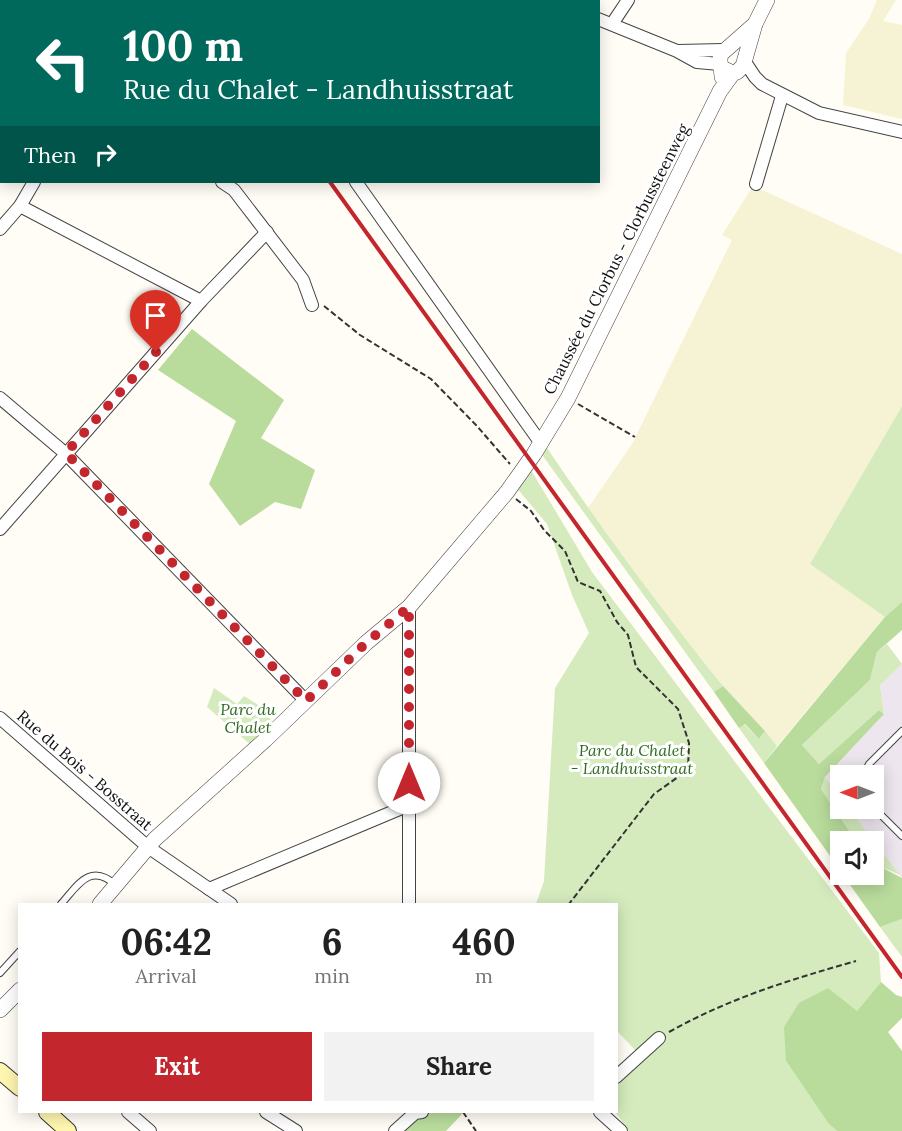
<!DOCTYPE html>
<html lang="en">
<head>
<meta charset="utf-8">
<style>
	body { margin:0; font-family:Lora,serif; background:#f2f2f2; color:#222; height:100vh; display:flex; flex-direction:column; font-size:22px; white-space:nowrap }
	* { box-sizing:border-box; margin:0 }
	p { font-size:20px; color:#767676 }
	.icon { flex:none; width:33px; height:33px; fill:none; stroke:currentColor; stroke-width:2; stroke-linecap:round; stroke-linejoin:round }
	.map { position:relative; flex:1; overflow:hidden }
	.sheet { position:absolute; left:18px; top:903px; width:600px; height:210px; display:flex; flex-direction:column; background:#fff; border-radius:0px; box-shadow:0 3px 15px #0003 }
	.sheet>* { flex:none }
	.guide { position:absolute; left:0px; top:0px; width:600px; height:183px; box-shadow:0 3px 15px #0003; background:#00695c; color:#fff; overflow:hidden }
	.needle { width:39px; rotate:270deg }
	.fabs { position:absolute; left:830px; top:765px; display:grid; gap:12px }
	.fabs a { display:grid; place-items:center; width:54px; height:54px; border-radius:0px; background:#fff; box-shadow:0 3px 15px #0003; font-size:30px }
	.pin { position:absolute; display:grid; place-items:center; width:51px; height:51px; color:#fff; margin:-62px -26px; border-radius:50% 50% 50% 0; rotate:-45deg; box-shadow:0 0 6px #0007 }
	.pin .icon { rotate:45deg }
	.me { position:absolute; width:66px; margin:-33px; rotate:0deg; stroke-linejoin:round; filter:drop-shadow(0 0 4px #0008) }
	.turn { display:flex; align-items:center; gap:21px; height:126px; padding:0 24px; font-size:27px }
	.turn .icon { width:78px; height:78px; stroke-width:2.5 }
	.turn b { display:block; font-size:42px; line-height:51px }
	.then { display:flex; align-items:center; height:57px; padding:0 24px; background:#0003; gap:12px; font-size:22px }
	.eta { display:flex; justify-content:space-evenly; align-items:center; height:102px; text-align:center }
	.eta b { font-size:36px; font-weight:700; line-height:42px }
	.cta { display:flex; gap:12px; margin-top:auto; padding:12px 24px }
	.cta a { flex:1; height:69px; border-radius:0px; background:#c4262e; color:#fff; font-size:24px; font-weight:700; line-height:69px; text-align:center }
	.cta a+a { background:#f2f2f2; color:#222 }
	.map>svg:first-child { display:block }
</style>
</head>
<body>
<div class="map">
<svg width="902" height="1131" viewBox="0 0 902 1131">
	<rect width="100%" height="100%" fill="#fffdf5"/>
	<polygon fill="#eee6ef" points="902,664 902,878 849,809 873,808 873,776 840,776 840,797 825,777 884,714 880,685"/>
	<g fill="#f6f3d4">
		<polygon points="877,0 896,0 883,21 902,25 902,119 843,105 846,53 869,19"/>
		<polygon points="753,186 902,254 902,406 810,564 885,617 777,746 723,686 660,607 588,508 632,444 732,240 722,235"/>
	</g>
	<g fill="#d5ebbd">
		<polygon points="902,406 902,602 885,617 810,564"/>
		<path d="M545,445C601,528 660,608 723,686L714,692L540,452Z"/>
		<polygon points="531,470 592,572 879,953 881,982 857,1011 786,1061 828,1123 837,1131 629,1131 615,1112 617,1082 637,1052 617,1031 616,904 536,904 544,881 555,688 589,633 572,595 547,524 515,486"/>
		<polygon points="887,644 902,664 880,685 884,714 879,710 819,764 802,745 870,680 877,652"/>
		<polygon points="214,688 237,704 244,696 260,706 274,724 252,746 207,707"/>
		<polygon points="744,724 759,739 765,731 777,746 764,763 739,728"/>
		<polygon points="825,777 840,797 840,808 849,809 900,875 873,863 873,842 856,841 821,789"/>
		<polygon points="902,919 902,957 880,927"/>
	</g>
	<g fill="#b9dc9c">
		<polygon points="192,329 284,400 261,438 315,470 301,509 275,502 240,526 209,484 236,421 158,370"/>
		<polygon points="902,602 902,630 877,652 870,680 802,745 819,764 879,710 884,714 825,777 821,789 856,841 840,842 840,870 764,763 885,617"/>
		<polygon points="723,686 765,731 759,739 745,724 739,728 714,692"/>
		<polygon points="873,863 902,878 902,919 880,927 843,875 873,874"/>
		<polygon points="881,982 896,995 902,997 902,1018 888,1032 902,1051 902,1131 837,1131 828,1123 786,1061 784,1027 799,1003 828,988 857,1011"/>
		<polygon points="419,1112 464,1112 446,1131 401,1131"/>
	</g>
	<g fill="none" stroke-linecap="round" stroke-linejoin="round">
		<g stroke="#444" stroke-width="8">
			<g id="service">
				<polyline points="863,776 869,764 902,731"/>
				<polyline points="873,807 902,836"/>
				<path d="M61,904C78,885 90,862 116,885"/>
				<polyline points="0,973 20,951"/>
			</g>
		</g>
		<g stroke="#444" stroke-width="14">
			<g id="minor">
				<polyline points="65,0 73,2"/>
				<polyline points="222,0 222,2"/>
				<polyline points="545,0 549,2"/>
				<polyline points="276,2 290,0"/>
				<polyline points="598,19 677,51 697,62 720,64"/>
				<polyline points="612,24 628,0"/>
				<polyline points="678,51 723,50"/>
				<polyline points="745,62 755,77 762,84 819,113 902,132"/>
				<polyline points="222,182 234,190 303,280 312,305"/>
				<polyline points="356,182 540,442"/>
				<polyline points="756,184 782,96"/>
				<polyline points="20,206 201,301"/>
				<polyline points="0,229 20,206 34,182"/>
				<polyline points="0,398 65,453 306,701"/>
				<polyline points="0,529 201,301 267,232"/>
				<polyline points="0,718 148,847 231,904"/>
				<polyline points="209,889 409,805"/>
				<polyline points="409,904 409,607"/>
				<polyline points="616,1077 659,1038"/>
				<polyline points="128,1112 150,1131"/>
				<polyline points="266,1112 296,1131"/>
				<polyline points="600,1112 621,1131"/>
				<polyline points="395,1131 415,1113 422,1112"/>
			</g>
		</g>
		<g stroke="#444" stroke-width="16">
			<g id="tertiary">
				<polyline points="722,68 733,73 737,72 743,66 755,24 767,0"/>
				<path d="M722,77C722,68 718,62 721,54L755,24"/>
				<polyline points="100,904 155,839 265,740 366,643 409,607 507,492 534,454 568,398 720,91 733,73"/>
				<polyline points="0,1010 20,990"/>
			</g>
		</g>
		<g stroke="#333" stroke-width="18">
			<g id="secondary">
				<polyline points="0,1071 20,1088"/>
				<polyline points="47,1112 68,1131"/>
			</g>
		</g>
		<g stroke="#333" stroke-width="2" stroke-dasharray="6 3" stroke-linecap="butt">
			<polyline points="324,306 360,335 431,379 476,425 510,464"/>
			<polyline points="578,404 635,437"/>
			<polyline points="516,499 531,511 544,530 565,551 578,582 600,591 617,622 628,635 636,667 678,709 689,743 688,770 654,794 569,904"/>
			<path d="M669,1032C730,998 789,980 856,961"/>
			<polyline points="463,1112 476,1131"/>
		</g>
		<use href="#service" stroke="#fff" stroke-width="6"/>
		<use href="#minor" stroke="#fff" stroke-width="12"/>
		<use href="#tertiary" stroke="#fff" stroke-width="15"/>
		<use href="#secondary" stroke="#fff6b0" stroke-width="16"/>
		<g stroke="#c4262e" stroke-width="4">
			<polyline points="200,0 201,2"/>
			<polyline points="330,182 902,977"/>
		</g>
	</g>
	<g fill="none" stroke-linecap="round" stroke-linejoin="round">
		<polyline stroke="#c4262e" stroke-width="10" stroke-dasharray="0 18" points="156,352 66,453 306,701 366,643 409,607 409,783"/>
	</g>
	<g text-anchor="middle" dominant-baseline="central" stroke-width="6" stroke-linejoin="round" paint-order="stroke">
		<g font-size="16" fill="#111" stroke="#fff">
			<text transform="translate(616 259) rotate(-63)">Chaussée du Clorbus - Clorbussteenweg</text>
			<text transform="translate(85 770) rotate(41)">Rue du Bois - Bosstraat</text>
		</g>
		<g font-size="16" font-style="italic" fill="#2f6b1f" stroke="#fff">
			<text x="248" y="709">Parc du<tspan x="248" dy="18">Chalet</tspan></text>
			<text x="632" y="750">Parc du Chalet<tspan x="632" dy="18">- Landhuisstraat</tspan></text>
		</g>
	</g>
</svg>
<div class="fabs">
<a><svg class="needle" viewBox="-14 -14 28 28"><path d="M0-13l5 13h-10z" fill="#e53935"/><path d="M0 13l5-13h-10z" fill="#767676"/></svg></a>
<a><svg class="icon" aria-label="sound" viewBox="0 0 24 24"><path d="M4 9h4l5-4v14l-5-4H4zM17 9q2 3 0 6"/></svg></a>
</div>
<div class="pin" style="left:156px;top:352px;background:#d93025"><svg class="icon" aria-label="arrive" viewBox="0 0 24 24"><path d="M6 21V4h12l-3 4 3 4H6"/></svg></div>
<svg class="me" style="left:409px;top:783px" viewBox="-20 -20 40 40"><circle r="19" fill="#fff"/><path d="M0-13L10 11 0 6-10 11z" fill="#c4262e"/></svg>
<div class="guide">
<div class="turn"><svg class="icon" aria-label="left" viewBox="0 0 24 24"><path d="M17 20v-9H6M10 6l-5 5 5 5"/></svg><div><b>100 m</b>Rue du Chalet - Landhuisstraat</div></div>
<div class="then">Then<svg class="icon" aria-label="right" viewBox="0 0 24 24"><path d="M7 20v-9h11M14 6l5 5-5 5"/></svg></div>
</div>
<section class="sheet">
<div class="eta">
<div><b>06:42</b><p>Arrival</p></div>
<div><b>6</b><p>min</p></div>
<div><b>460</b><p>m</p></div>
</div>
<div class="cta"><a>Exit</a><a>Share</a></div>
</section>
</div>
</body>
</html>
